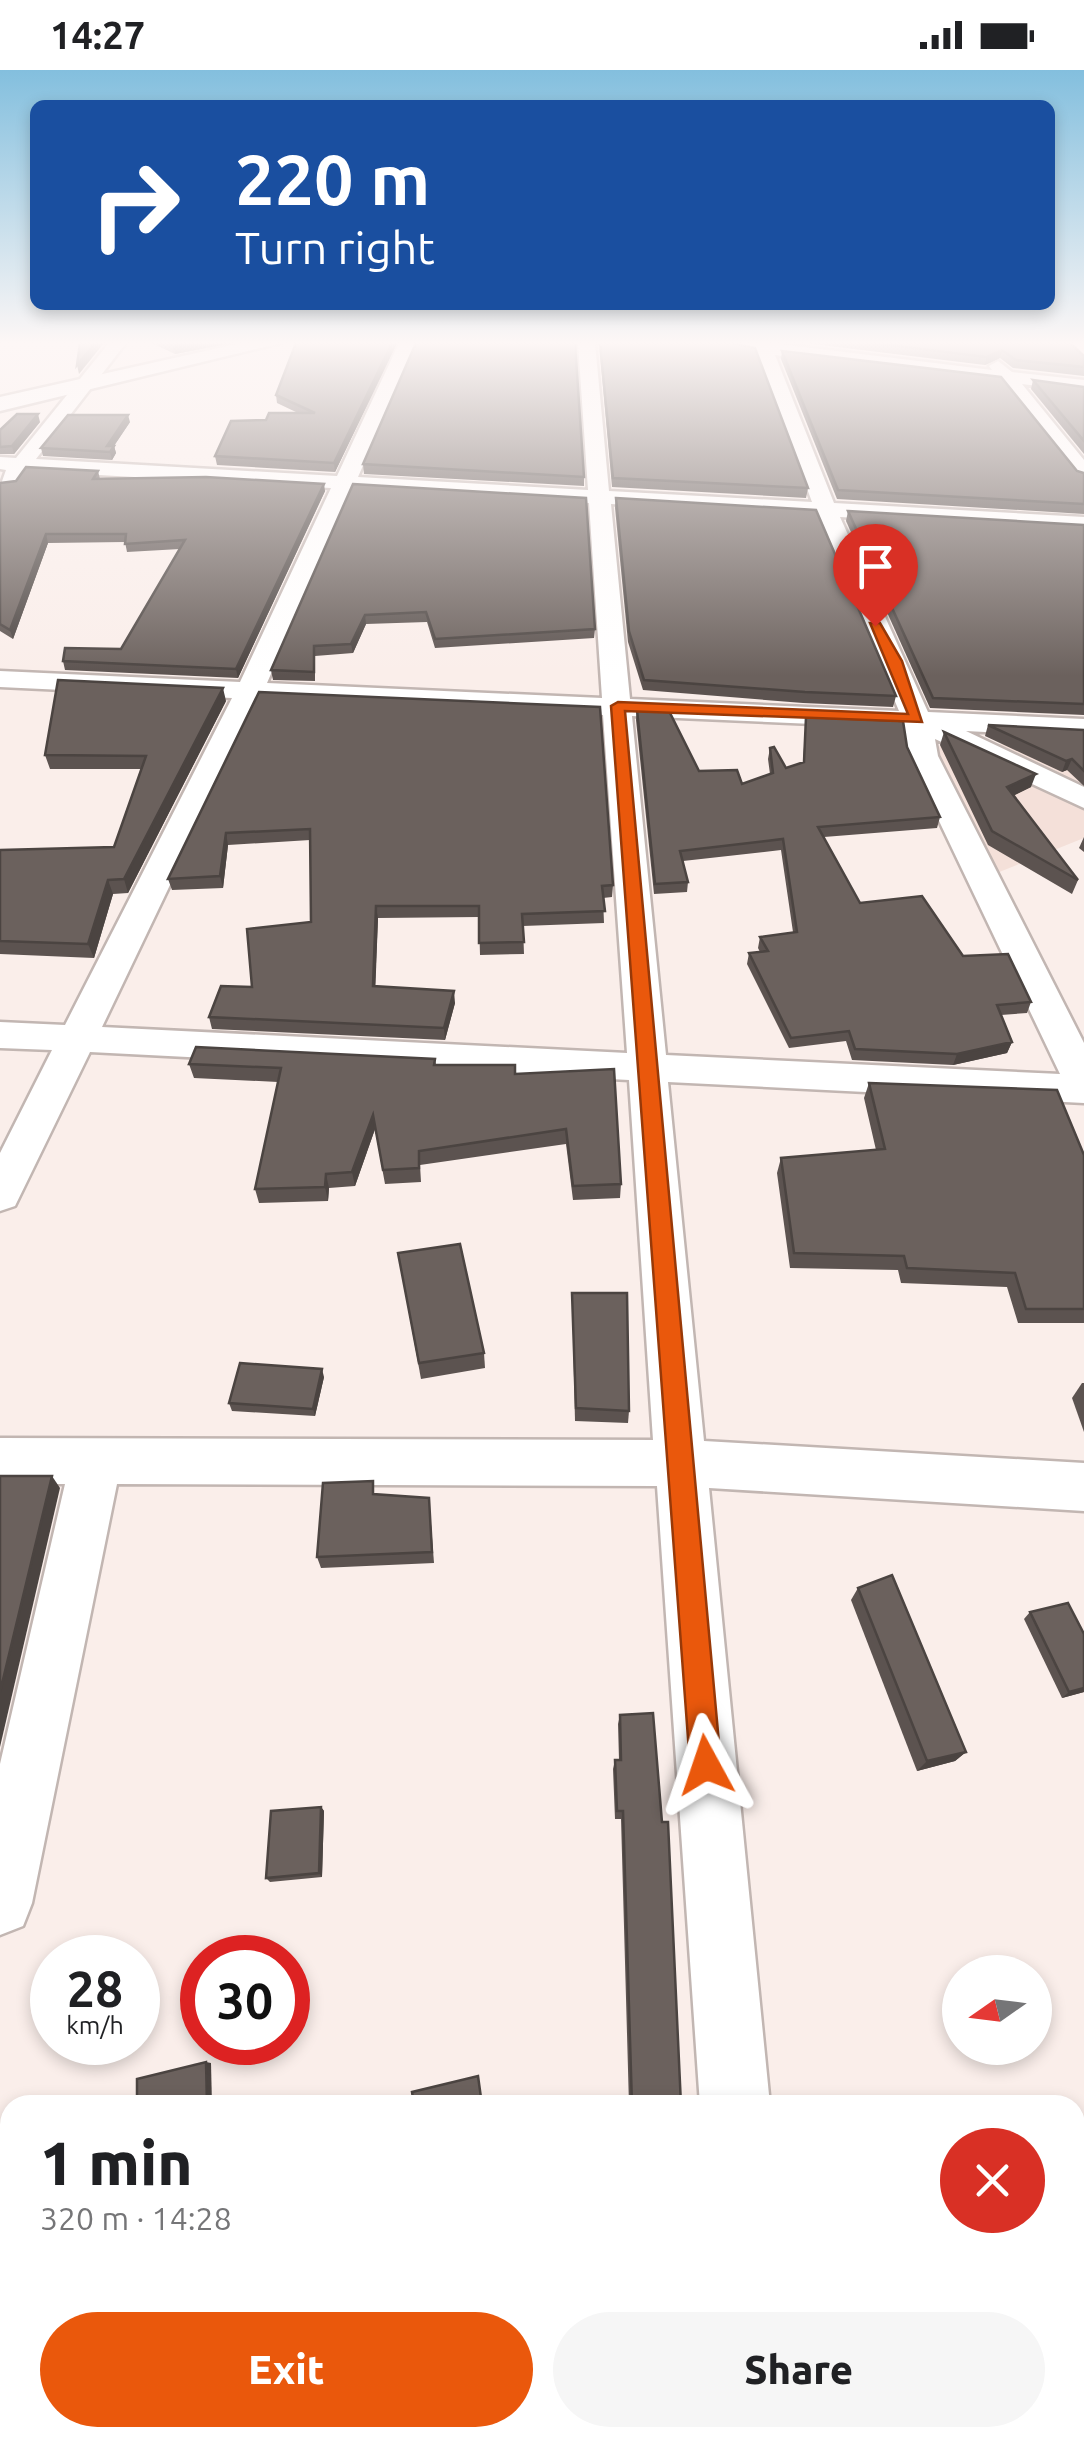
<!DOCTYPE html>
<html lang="en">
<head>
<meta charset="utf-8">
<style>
	body { margin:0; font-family:Ubuntu,sans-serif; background:#f6f6f6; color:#202124; height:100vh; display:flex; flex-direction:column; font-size:38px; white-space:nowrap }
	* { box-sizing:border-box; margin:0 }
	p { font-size:32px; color:#757577 }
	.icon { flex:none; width:55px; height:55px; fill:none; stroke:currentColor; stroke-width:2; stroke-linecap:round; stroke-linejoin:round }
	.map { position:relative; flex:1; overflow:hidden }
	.sheet { position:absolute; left:0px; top:2025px; width:1085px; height:352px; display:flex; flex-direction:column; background:#fff; border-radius:30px 30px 0 0; box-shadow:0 5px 15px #0003 }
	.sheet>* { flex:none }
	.hud { position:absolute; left:30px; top:30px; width:1025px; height:210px; border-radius:15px; box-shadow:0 5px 15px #0003; background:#1a4fa0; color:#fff; overflow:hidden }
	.needle { width:65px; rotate:256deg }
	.fabs { position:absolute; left:942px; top:1885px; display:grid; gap:20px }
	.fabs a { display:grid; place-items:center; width:110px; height:110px; border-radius:50%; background:#fff; box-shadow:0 5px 15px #0003; font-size:50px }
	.speed { position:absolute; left:30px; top:1865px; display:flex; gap:20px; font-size:50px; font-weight:700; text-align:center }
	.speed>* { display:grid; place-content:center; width:130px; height:130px; border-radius:50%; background:#fff; box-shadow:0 5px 15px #0003; line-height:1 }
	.speed small { font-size:25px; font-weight:400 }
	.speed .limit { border:15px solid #d22; background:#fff; color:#111 }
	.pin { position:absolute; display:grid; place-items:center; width:85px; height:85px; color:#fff; margin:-102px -42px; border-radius:50% 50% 50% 0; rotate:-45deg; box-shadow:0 0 10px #0007 }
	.pin .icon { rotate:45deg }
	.me { position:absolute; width:110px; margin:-55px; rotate:355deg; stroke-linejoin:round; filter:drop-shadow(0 0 8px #0008) }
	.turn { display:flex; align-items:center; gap:35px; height:210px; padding:0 40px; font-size:45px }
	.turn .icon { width:130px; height:130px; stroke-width:2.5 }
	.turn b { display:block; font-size:70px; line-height:85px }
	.round { display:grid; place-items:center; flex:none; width:105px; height:105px; border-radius:52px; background:#f6f6f6 }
	.overview { display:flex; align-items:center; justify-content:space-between; height:170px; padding:0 40px }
	h1 { font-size:60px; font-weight:800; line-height:75px }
	.action { display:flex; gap:20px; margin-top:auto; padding:20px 40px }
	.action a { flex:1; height:115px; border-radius:60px; background:#ea580c; color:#fff; font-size:40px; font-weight:800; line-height:115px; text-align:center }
	.action a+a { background:#f6f6f6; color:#202124 }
	.status { display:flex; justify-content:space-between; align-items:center; height:70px; padding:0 50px; background:#fff; direction:ltr }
	.status svg { height:28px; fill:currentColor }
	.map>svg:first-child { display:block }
</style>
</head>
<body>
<div class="status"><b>14:27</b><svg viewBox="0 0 49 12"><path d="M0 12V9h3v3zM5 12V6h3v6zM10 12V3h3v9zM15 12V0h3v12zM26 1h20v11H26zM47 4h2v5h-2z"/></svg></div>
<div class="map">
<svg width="1084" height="2377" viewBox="0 0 1084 2377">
	<rect width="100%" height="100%" fill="#faeeea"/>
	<polygon fill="#f4e0d9" points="1038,672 1084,674 1084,768 992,805 929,677"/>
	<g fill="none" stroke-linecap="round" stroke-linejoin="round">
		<g stroke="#c2b6b2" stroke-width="5">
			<g id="minor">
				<path d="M109,273H126L36,389L337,406L399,273H416L358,407L588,420L578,273H595L609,421L812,432L757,283L708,273H771L992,300L989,296L998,291L1012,302L1084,310V322L1022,314L1084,390V410L1077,408L1001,312L775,285L834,433L1084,447V461L840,447L928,642L1084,649V667L966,661L1084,717V738L935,669L938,686L1084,973V1033L668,1012L704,1371L1084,1393V1441L709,1418L770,2035H700L657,1416L117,1414L32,1833L23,1856L0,1865V1694L65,1414H0V1368L653,1370L629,1010L90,982L15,1136L0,1141V1083L52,980L0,978V952L65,955L232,628L0,617V601L240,612L331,418L27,401L15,417H0L6,400L0,399V387L16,388ZM352,419L589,433L602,628L267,613ZM611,434L817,446L899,641L630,629ZM259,629L603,645L627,983L102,957ZM632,646L904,658L908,686L1060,1004L666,985Z"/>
				<polygon points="722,2368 803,2368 805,2377 723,2377"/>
			</g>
		</g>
		<g stroke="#c2b6b2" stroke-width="5">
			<polygon id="secondary" points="241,273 281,273 0,341 0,327"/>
		</g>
		<use href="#minor" fill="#fff" fill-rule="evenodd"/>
		<use href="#secondary" fill="#fff" fill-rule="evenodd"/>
	</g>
	<g fill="#5c5350">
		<polygon points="152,273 232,273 175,284"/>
		<polygon points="296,273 397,273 335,402 217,395 215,386 266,350 298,343 277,333 276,325"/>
		<polygon points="599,273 732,273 808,418 806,428 612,417"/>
		<polygon points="805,273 1070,273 1084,286 1084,306 1013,298 1000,288 985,295"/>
		<polygon points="782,281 1084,403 1084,444 837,429 781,289"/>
		<polygon points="1033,310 1084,317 1084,384 1031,319"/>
		<polygon points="40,352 14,384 0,384 0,360"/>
		<polygon points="130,352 114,376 116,383 112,390 43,386 41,378"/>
		<polygon points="363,394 584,407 584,416 364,404"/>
		<polygon points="98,401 100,409 325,421 238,608 65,600 63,591 121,579 180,479 127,482 125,472 48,473 13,569 0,561 0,413"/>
		<polygon points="353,414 595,559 594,568 435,578 427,552 366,554 353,583 315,586 315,611 273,610 271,600"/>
		<polygon points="616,428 896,626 893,637 803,633 643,620 628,572 615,438"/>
		<polygon points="848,441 1084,455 1084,645 930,638 846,451"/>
		<polygon points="259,622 613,815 612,827 603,828 604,853 523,856 524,884 480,885 479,847 378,848 375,916 455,933 445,970 212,959 209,947 252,917 311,852 310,770 228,775 223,818 172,820 168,809"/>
		<polygon points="226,631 128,823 113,824 94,888 0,884 0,780 114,777 141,699 50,699 45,685"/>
		<polygon points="637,640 699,701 742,714 770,704 768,689 770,678 786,698 803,692 806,647 907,677 940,747 937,758 824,767 860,833 963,886 1031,932 1027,943 1001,945 1012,972 1007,983 953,995 852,990 846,971 789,978 747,894 749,883 760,882 758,878 760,867 793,862 781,780 683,791 688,812 687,822 654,824 636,650"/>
		<polygon points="988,655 1084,660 1084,716 1067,700 1062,702 985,666"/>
		<polygon points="944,662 1031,717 1013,726 1078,810 1072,824 988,775 940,675"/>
		<polygon points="1084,767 1084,782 1079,778"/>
		<polygon points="435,989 436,995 515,1004 621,1114 620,1128 573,1130 566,1074 420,1095 421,1112 385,1114 375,1059 355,1116 329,1118 328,1131 259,1133 255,1119 278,1012 194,1008 189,994"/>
		<polygon points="869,1013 1084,1085 1084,1253 1018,1253 1007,1217 901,1213 898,1200 790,1198 777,1103 781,1088 876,1080 864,1028"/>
		<polygon points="398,1183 484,1283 485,1298 421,1309"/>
		<polygon points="572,1223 629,1341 628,1353 575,1351"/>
		<polygon points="324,1307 315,1346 232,1341 229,1333"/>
		<polygon points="1082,1313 1084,1313 1084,1362 1072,1328"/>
		<polygon points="376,1424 429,1428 434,1493 321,1498 317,1487"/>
		<polygon points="858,1518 966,1682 955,1691 917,1701 851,1530"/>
		<polygon points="1030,1542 1084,1564 1084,1622 1062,1628 1024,1549"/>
		<polygon points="620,1645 681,2035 629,2035 621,1749 615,1749 613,1699 615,1690 619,1690 618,1654"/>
		<polygon points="321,1737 324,1741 322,1807 270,1812 266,1808"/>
	</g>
	<g fill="#4b4441">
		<polygon points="95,273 104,273 79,304 77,295"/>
		<polygon points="186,273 232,273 175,284 173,276"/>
		<polygon points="392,273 397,273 335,402 334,393"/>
		<polygon points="1002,280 1000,288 985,295 987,287"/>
		<polygon points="38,344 40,352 14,384 12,376"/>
		<polygon points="128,345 130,352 109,383 107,376"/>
		<polygon points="114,376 116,383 112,390 110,382"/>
		<polygon points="324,414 325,421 238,608 236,599"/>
		<polygon points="46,464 48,473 13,569 10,560"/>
		<polygon points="365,545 366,554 353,583 351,574"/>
		<polygon points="223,618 226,631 128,823 124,809"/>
		<polygon points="1072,689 1067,700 1062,702 1066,691"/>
		<polygon points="1036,704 1031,717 1002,731 1007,717"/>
		<polygon points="226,763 228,775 223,818 220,806"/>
		<polygon points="108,810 113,824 94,888 88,874"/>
		<polygon points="376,836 378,848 375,928 373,916"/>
		<polygon points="454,921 455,933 445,970 444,958"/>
		<polygon points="1012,972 1007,983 953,995 957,984"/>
		<polygon points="373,1045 375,1059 355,1116 352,1102"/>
		<polygon points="326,1104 329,1118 328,1131 325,1117"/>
		<polygon points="322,1299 324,1307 315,1346 313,1339"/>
		<polygon points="52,1406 60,1418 0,1677 0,1622"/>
		<polygon points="1084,1618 1084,1622 1062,1628 1069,1622"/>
		<polygon points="966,1682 955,1691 917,1701 927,1691"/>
		<polygon points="321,1737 324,1741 322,1807 319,1803"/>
		<polygon points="206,1992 211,1993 212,2035 207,2035"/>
	</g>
	<g fill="#6b615d" stroke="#4b4441" stroke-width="2.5">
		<polygon points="80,273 95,273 77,295"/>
		<polygon points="296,273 392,273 334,393 215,386 231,351 266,350 269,343 315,343 276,325"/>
		<polygon points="416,273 575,273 584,407 363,394"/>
		<polygon points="600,273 732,273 755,278 808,418 613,408"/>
		<polygon points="874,273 1070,273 1084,286 1084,297 1016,290 1002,280 987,287"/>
		<polygon points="782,281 1001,307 1077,401 1084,403 1084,434 838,420"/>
		<polygon points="1033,310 1084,317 1084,371"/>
		<polygon points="17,344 38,344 12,376 0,377 0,360"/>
		<polygon points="68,345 128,345 107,376 114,376 110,382 41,378"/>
		<polygon points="26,397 98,401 93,409 206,407 324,414 236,599 63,591 65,578 121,579 185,470 125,474 126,464 46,464 10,560 0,554 0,413 16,411"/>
		<polygon points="353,414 586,428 595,559 435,569 426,542 365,545 351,574 314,576 314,602 271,600"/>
		<polygon points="616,428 816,440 896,626 805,622 644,610 629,561"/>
		<polygon points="848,441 1084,455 1084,634 933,628"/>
		<polygon points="58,610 223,618 124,809 108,810 88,874 0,871 0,780 114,777 146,686 45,685"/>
		<polygon points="259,622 600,637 613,815 602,816 605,841 522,844 524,872 479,873 479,836 376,836 373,916 454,921 444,958 209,947 221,916 252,917 247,859 311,852 310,759 226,763 220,806 168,809"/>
		<polygon points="637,640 669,641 699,701 737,700 742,714 773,703 770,678 774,677 786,698 804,692 806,647 903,651 907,677 940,747 818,757 860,833 922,826 963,886 1008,884 1031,932 997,935 1012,972 957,984 855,979 849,961 791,968 749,883 768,881 760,867 797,862 783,769 680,781 688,812 655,814"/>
		<polygon points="988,655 1084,660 1084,701 1072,689 1066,691"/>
		<polygon points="944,662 1036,704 1007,717 1078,810 992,761"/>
		<polygon points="196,977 435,989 434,995 515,995 515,1004 614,999 621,1114 573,1116 566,1059 419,1081 419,1098 383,1100 373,1045 352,1102 326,1104 325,1117 255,1119 281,998 189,994"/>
		<polygon points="869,1013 1057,1020 1084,1085 1084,1239 1026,1239 1015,1203 907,1198 904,1186 794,1183 781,1088 885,1079"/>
		<polygon points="460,1174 484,1283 419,1293 398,1183"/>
		<polygon points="572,1223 627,1223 629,1341 576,1338"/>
		<polygon points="240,1293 322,1299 313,1339 229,1333"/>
		<polygon points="0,1406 52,1406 0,1622"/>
		<polygon points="373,1411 373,1424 429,1428 432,1482 317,1487 323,1413"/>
		<polygon points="892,1505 966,1682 927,1691 858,1518"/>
		<polygon points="1068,1533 1084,1564 1084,1618 1069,1622 1030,1542"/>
		<polygon points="653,1643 662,1752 668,1752 681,2035 632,2035 623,1741 617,1741 615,1690 621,1690 620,1645"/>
		<polygon points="321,1737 319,1803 266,1808 271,1741"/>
		<polygon points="206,1992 207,2035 137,2035 137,2009"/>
		<polygon points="478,2006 482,2035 414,2035 412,2022"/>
		<rect x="1075" y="2146" width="9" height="100"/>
	</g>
	<linearGradient id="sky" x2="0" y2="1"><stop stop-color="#83bfde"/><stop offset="0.45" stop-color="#fdf7f6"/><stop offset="1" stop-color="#fdf7f6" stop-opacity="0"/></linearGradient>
	<rect width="1084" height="606" fill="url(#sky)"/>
	<polygon fill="#ea580c" stroke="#983908" stroke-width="2.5" points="870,553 880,553 902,591 922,652 625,641 721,1695 717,1706 706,1710 695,1706 690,1695 611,636 618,632 908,644"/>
</svg>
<div class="fabs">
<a><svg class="needle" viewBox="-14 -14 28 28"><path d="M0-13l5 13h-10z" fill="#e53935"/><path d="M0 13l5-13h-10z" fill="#757577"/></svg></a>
</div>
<div class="speed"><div>28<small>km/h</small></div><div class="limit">30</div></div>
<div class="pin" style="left:875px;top:556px;background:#d93025"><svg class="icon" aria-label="arrive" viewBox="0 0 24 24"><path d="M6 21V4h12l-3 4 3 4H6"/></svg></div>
<svg class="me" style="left:706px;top:1695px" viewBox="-20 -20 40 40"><path d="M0-17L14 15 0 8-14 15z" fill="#ea580c" stroke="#fff" stroke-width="4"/></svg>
<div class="hud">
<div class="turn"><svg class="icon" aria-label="right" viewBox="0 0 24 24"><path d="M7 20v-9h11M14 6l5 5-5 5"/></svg><div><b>220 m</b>Turn right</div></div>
</div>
<section class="sheet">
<div class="overview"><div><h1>1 min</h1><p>320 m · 14:28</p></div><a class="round" style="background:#d93025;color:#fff"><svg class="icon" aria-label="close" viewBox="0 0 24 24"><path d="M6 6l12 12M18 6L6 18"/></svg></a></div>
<div class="action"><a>Exit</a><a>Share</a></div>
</section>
</div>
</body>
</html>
